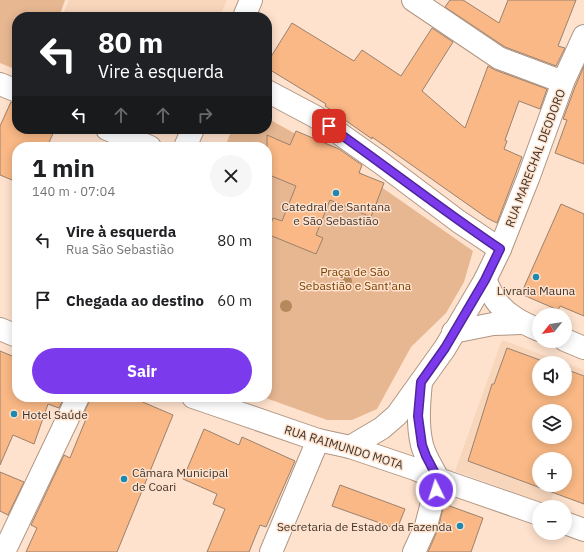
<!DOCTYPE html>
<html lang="pt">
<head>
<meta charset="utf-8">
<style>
	body { margin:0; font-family:"IBM Plex Sans",sans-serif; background:#f6f6f6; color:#202124; height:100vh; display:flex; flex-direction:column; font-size:15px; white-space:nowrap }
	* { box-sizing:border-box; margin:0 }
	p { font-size:13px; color:#757577 }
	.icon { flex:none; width:22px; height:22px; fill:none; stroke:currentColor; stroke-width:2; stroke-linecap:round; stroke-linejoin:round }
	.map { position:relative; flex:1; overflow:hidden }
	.sheet { position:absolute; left:12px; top:142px; width:260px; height:260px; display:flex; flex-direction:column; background:#fff; border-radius:16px; box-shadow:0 2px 10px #0003 }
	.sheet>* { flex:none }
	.top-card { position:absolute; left:12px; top:12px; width:260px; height:122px; border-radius:16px; box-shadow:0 2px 10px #0003; background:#202124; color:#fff; overflow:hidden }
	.needle { width:26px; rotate:240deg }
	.buttons { position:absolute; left:532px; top:308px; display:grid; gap:8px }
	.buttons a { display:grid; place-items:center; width:40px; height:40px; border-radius:50%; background:#fff; box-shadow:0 2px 10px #0003; font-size:20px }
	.pin { position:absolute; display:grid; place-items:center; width:34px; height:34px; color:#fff; margin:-17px; border-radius:8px; box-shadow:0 2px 6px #0006 }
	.me { position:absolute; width:44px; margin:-22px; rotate:356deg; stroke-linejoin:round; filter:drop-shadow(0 0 3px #0008) }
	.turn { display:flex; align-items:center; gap:14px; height:84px; padding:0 20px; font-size:18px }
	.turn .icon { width:52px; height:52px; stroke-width:2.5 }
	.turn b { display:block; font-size:28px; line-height:34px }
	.lanes { display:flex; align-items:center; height:38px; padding:0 20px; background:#0003; justify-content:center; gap:20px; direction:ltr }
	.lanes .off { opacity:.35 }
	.round { display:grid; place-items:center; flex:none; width:42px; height:42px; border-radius:21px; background:#f6f6f6 }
	.summary { display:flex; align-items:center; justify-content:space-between; height:68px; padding:0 20px }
	h1 { font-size:24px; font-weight:700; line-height:30px }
	.action { display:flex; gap:8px; margin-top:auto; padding:8px 20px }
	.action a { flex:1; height:46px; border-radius:24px; background:#7c3aed; color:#fff; font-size:16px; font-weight:700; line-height:46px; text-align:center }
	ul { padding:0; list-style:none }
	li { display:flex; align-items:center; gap:12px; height:60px; padding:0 20px }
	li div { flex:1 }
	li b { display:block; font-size:15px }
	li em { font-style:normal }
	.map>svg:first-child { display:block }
</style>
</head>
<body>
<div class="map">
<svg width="584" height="552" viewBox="0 0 584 552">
	<rect width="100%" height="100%" fill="#fee2cd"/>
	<g fill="#f7d6bc" fill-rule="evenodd">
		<polygon points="69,0 227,0 220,17 62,17"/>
		<path d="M502,340L565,363H539V389H565V363L584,370V409L565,459H539V485H557L549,505L455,471ZM539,411H565V437H539Z"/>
	</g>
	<g fill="#e7b792">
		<polygon points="0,0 65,0 59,17 17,17 17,70 0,63"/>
		<polygon points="267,118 344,161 473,251 464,282 446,313 411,347 377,409 352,420 327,420 263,397 267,397 267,147 225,147 232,129 267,129"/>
	</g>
	<g fill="#f9b885" stroke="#9a816e" fill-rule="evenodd">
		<polygon points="450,0 463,0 499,23 508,0 576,0 558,46 565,48 556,66 505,47 445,7"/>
		<polygon points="292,23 354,61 362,50 401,76 432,28 453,42 422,91 465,128 488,66 495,70 547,89 540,109 519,101 505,140 507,141 504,149 522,157 497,223 487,218 372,137 372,139 325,106 326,104 267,68 267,63"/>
		<polygon points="584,66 584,164 555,153 567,120 563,119 575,87"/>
		<polygon points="11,102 17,103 17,129 55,129 47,147 17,147 17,182 0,175 0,126"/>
		<polygon points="296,131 339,149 362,165 359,173 384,183 371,217 330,200 316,235 323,238 316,254 267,234 273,218 282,221 296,186 267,174 267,135 290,145"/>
		<polygon points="561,204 584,214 584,316 560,306 558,310 521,294"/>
		<path d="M507,348L548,363H539V389H565V369L584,376V504L468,461L492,384H494ZM539,411H565V437H539ZM539,459H565V485H539Z"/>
		<polygon points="0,351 17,358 17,397 64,397 59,408 48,404 34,444 13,435 0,465"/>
		<polygon points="90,397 131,397 173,415 117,552 26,552 37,528 31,525 64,455 70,458 86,419 82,417 89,402"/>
		<polygon points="204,429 239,445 242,437 295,461 266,527 260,525 249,552 207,552 225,509 213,504 217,494 183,479"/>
		<polygon points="0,472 24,482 8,515 0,511"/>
		<polygon points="340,485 405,509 397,529 332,506"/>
		<polygon points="444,504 483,518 471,552 428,552 438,529"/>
	</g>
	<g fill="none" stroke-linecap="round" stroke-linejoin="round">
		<g stroke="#b09683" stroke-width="24">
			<g id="minor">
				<polyline points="413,0 499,58 563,82"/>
				<polyline points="244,17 251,0"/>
				<polyline points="0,84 17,91"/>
				<polyline points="267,91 316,117 381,163 458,221 500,249"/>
				<polyline points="107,129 150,147"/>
				<polyline points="185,147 193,129"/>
				<path d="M485,280C489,287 492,296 497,302C508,316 523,323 539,330"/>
				<polyline points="0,329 17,336"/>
				<polyline points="453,332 493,324 521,323"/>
				<polyline points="565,340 584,348"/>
				<path d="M421,382C419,403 417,424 422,445C425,457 433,468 438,479"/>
				<polyline points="193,397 318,440 350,447 415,469 438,479 539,514"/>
				<polyline points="350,447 382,428 397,415 445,348 485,280 500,249 529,176 563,82 584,36"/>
				<polyline points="565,523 584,530"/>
				<polyline points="4,552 78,397"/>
				<polyline points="271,552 318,440"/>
				<polyline points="414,552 426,526 438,479"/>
			</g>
		</g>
		<use href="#minor" stroke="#fff" stroke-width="22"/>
	</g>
	<g fill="#b5895c">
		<circle cx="346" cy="281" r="6"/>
		<circle cx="286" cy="306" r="6"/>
	</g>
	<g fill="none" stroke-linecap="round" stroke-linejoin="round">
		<g stroke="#51269a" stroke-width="10">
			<path id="route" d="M329,126C387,167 442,210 500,249L485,280L445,348L421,382L418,416L422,445L426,456L438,479L436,490"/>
		</g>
		<use href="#route" stroke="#7c3aed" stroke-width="7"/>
	</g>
	<g fill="#1c8ab0" stroke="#fee2cd" stroke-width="1.5">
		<circle cx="336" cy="193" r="4"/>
		<circle cx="536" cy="277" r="4"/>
		<circle cx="14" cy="414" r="4"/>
		<circle cx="124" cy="479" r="4"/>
		<circle cx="460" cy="526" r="4"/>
	</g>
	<g text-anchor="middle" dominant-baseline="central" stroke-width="3" stroke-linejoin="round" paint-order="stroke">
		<g font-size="12" fill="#3e342c" stroke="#fee2cd">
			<text transform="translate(535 158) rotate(-69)">RUA MARECHAL DEODORO</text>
			<text transform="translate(344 447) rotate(17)">RUA RAIMUNDO MOTA</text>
		</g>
		<g font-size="12" fill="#3e342c" stroke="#fee2cd">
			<text x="336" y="206">Catedral de Santana<tspan x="336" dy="14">e São Sebastião</tspan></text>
			<text x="536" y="290">Livraria Mauna</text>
			<text x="22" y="414" text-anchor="start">Hotel Saúde</text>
			<text x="132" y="472" text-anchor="start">Câmara Municipal<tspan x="132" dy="14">de Coari</tspan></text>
			<text x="452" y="526" text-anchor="end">Secretaria de Estado da Fazenda</text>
		</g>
		<g font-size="12" fill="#7a4000" stroke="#fee2cd">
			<text x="355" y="271">Praça de São<tspan x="355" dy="14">Sebastião e Sant'ana</tspan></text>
		</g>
	</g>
</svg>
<div class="buttons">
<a><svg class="needle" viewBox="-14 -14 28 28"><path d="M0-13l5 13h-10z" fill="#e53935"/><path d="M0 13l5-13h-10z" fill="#757577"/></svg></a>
<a><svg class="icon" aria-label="sound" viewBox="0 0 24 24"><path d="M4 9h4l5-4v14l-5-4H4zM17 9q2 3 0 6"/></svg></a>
<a><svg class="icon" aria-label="layers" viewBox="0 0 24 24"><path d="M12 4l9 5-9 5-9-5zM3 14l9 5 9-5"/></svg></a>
<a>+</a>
<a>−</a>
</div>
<div class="pin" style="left:329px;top:126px;background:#d93025"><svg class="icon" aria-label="arrive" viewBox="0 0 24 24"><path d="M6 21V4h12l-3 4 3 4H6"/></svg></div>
<svg class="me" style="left:436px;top:490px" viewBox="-20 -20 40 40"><circle r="17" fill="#7c3aed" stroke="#fff" stroke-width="3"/><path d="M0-11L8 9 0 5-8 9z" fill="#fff"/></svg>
<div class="top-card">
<div class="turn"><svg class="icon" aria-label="left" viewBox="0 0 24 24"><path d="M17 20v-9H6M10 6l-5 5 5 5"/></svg><div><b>80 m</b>Vire à esquerda</div></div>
<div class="lanes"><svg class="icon" aria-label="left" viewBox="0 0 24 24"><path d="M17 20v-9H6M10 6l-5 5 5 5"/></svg><svg class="icon off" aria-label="ahead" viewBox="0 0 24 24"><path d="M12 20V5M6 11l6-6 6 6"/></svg><svg class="icon off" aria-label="ahead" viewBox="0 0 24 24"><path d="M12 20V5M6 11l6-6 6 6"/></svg><svg class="icon off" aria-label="right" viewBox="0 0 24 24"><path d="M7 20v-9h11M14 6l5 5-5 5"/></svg></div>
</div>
<section class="sheet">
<div class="summary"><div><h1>1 min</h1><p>140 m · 07:04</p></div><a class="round"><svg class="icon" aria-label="close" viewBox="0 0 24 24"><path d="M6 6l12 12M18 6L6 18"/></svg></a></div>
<ul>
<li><svg class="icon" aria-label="left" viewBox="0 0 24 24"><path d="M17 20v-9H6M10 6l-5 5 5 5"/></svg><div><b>Vire à esquerda</b><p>Rua São Sebastião</p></div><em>80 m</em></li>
<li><svg class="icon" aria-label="arrive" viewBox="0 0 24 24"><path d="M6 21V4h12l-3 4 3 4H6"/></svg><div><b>Chegada ao destino</b></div><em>60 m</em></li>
</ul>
<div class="action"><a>Sair</a></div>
</section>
</div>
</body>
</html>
